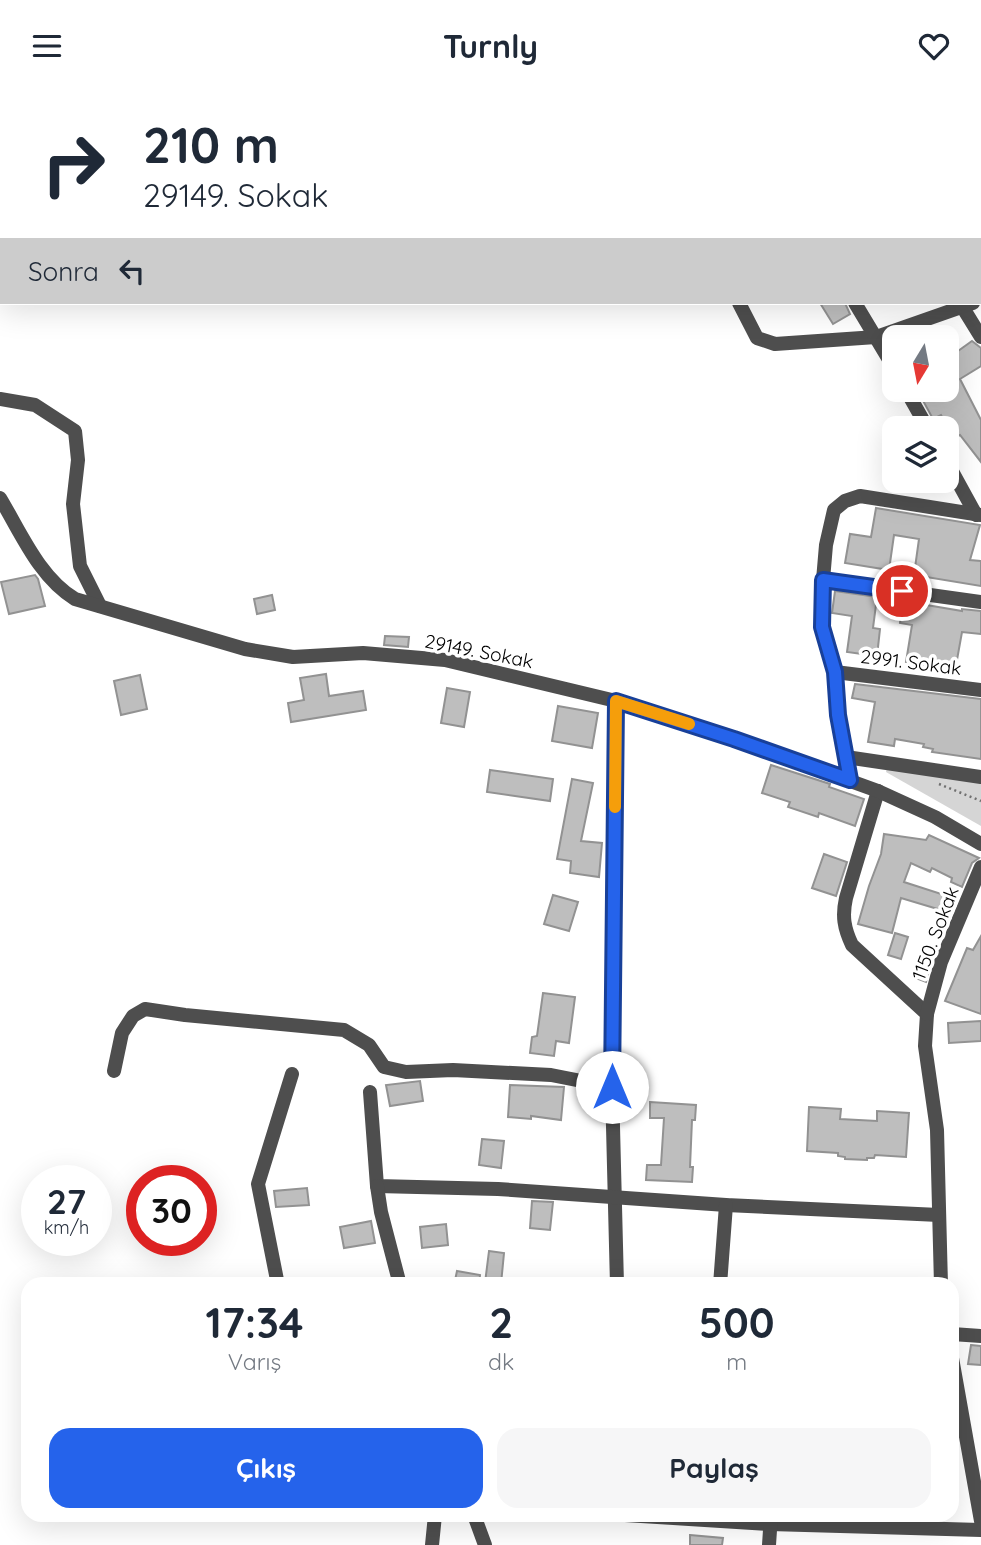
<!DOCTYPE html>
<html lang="tr">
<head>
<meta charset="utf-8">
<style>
	body { margin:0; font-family:Quicksand,sans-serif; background:#f6f6f7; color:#1f2937; height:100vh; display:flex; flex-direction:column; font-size:26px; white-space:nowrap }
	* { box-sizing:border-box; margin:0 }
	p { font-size:23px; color:#747a83 }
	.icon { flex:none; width:38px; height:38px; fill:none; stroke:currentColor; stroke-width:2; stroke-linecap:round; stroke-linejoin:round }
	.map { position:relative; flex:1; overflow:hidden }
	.panel { position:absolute; left:21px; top:1186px; width:938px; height:245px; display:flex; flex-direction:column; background:#fff; border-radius:21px; box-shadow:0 7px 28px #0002 }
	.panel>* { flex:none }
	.hud { position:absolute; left:0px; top:0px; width:982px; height:214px; box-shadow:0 7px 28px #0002; background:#fff; color:#1f2937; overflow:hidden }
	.needle { width:46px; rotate:190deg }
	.controls { position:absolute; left:882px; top:234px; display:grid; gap:14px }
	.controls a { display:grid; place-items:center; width:77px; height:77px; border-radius:14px; background:#fff; box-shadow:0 7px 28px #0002; font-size:35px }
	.speed { position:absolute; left:21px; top:1074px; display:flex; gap:14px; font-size:35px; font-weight:700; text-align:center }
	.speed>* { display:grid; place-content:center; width:91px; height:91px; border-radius:50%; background:#fff; box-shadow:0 7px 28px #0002; line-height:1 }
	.speed small { font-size:18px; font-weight:400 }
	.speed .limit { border:10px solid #d22; background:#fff; color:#111 }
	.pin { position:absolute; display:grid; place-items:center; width:60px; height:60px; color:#fff; margin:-30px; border:4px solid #fff; border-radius:50%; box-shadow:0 2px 7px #0007 }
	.me { position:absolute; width:77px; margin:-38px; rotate:0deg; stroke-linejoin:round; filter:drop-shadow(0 0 5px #0008) }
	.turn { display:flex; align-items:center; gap:24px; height:147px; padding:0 28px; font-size:32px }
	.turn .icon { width:91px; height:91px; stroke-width:2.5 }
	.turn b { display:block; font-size:49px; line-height:60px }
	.then { display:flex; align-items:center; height:66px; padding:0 28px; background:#0003; gap:14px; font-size:26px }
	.eta { display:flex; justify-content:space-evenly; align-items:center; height:119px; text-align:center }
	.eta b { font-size:42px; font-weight:800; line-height:49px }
	.action { display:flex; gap:14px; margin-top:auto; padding:14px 28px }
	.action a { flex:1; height:80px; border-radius:21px; background:#2563eb; color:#fff; font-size:28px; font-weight:800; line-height:80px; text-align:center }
	.action a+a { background:#f6f6f7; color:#1f2937 }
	header { display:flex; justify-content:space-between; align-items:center; height:91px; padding:0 28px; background:#fff; font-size:32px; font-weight:800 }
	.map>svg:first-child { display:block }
</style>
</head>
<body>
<header><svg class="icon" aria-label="menu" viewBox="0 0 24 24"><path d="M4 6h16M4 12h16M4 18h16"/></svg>Turnly<svg class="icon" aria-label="heart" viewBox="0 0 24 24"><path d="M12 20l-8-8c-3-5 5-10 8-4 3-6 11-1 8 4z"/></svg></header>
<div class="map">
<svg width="981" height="1454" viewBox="0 0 981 1454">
	<rect width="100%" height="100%" fill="#fff"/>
	<polygon fill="#d5d5d5" points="887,677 981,692 981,735 886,681"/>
	<g fill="#bebebe" stroke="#929292" stroke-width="2">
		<polygon points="820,212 845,212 850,223 833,233"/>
		<polygon points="972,250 981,257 981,275 960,288 981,329 981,371 960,344 953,347 941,324 933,328 921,306 935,299 947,299 947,268"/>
		<polygon points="876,417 980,434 970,469 981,470 981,495 914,484 919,448 894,444 889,479 845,472 850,443 871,446"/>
		<polygon points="35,484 38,488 45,515 9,523 1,491"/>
		<polygon points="835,500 877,506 873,537 880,538 877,565 847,561 852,525 832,522"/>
		<polygon points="272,504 275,519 257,523 254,508"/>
		<polygon points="903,510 962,520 962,518 981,520 981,543 962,541 955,580 906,571 912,534 900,532"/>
		<polygon points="385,545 409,546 408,556 384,554"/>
		<polygon points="326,583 329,605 363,600 366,619 291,631 288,612 304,609 300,587"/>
		<polygon points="140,584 147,618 121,624 114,590"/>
		<polygon points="855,593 981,608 981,668 932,661 933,658 923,656 924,653 895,648 894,655 868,651 875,611 852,607"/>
		<polygon points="447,597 470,601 464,636 441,632"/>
		<polygon points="558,615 598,622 592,657 552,650"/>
		<polygon points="771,674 830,693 829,696 864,708 855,735 819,722 818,726 788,716 790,711 762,702"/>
		<polygon points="490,679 553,688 550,710 487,701"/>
		<polygon points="572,688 593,692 581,750 602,752 599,786 570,782 571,770 557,768"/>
		<polygon points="884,743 926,749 929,744 979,767 972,772 962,796 951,791 952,787 932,777 930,781 911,772 904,791 957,808 951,822 901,807 892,842 858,833 869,795 881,763"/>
		<polygon points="824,763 847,771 836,805 812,797"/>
		<polygon points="553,804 578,811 569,840 544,833"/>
		<polygon points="895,842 908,846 901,868 888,864"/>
		<polygon points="981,845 981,923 945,910 967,857 973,859"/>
		<polygon points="922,865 932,868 926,891 913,886"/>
		<polygon points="543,902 575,906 569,952 556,950 554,965 530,962 532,946 537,945"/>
		<polygon points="981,930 981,950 949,952 948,932"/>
		<polygon points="420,990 423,1010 390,1015 386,994"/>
		<polygon points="510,994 564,996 561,1029 531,1025 531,1028 508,1026"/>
		<polygon points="650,1011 696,1014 695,1029 692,1029 690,1076 693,1076 692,1091 646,1089 647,1074 661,1074 664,1027 650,1027"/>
		<polygon points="809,1016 841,1018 840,1028 877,1030 877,1020 909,1022 906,1066 875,1064 874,1067 867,1067 867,1069 845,1068 845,1066 838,1065 838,1062 807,1060"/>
		<polygon points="482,1048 504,1050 501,1077 479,1074"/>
		<polygon points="307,1097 309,1114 276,1116 274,1100"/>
		<polygon points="532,1110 553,1111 550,1139 530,1137"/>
		<polygon points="371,1130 375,1152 344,1157 340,1136"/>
		<polygon points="446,1133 448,1154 422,1157 420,1136"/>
		<polygon points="489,1160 504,1162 501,1193 485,1192"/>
		<polygon points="457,1180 480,1184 479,1194 454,1194"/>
		<polygon points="971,1254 981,1255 981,1274 968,1273"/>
		<polygon points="690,1444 723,1447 722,1454 690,1454"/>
	</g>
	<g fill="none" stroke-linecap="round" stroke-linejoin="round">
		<polyline stroke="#707070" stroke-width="2.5" stroke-dasharray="2 3.5" stroke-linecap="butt" points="939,693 981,710"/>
		<g stroke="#4e4e4e" stroke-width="14">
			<polyline points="835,0 836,2"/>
			<polyline points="937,0 938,2"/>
			<polyline points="721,2 722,0"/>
			<polyline points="949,2 949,0"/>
			<polyline points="739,212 757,247 775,253 876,246 973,212"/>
			<polyline points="855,212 894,277"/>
			<polyline points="960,212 981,246"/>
			<polyline points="906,299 928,338"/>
			<polyline points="0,308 35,314 75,340 78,369 73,413 80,475 100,515"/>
			<polyline points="947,371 976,424"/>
			<polyline points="823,489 981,511"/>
			<polyline points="835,581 981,599"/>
			<polyline points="616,610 612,996 617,1194"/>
			<polyline points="846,666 981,686"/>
			<polyline points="850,689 838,624 835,581 822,536 823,489 826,454 834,419 845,410 860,405 981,424"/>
			<path d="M878,700L846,807C842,825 844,837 852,854L927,923L925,955L937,1039L941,1194"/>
			<polyline points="927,923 941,871 981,776"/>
			<polyline points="114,980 122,942 133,925 145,918 185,924 344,939 369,954 384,976 406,981 453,979 551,984 612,996"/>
			<polyline points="370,1001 377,1095 498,1098 726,1114 939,1124"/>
			<polyline points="278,1194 258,1093 292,983"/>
			<polyline points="720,1194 726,1114"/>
			<polyline points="952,1243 981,1245"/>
			<polyline points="952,1267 981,1430"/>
			<polyline points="625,1424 770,1433 981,1439"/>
			<polyline points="432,1454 435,1424"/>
			<polyline points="769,1454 771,1424"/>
		</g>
		<g stroke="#4e4e4e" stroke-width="14">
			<polyline points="980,24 981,24"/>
			<path d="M0,407C21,442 39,486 75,508L245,558L293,566L363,562L445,569L616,610L734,648L878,700L935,726L981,753"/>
			<polyline points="377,1095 381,1121 400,1194"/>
			<polyline points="474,1424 485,1454"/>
		</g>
	</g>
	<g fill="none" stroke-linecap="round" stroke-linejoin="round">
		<g stroke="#184099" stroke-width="18">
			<polyline id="route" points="612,996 616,610 734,648 850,689 838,624 835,581 822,536 823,489 902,500"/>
		</g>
		<use href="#route" stroke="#2563eb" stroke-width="12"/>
		<polyline stroke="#f59e0b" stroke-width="12" points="615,716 616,610 689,633"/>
	</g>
	<g text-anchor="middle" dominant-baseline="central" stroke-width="7" stroke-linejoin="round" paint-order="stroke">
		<g font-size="19" fill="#000" stroke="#fff">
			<text transform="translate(479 560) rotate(11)">29149. Sokak</text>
			<text transform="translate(911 571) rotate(7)">2991. Sokak</text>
			<text transform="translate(935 842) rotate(-69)">1150. Sokak</text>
		</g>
	</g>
</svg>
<div class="controls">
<a><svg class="needle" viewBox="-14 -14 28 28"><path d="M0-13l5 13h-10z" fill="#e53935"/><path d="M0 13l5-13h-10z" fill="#747a83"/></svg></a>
<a><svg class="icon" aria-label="layers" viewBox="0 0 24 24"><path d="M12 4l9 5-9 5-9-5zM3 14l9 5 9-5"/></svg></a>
</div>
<div class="speed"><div>27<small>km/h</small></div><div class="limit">30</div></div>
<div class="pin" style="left:902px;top:500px;background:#d93025"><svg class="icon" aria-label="arrive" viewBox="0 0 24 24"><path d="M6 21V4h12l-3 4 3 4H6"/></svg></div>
<svg class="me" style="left:612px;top:996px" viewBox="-20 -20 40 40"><circle r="19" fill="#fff"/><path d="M0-13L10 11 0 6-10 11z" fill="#2563eb"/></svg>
<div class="hud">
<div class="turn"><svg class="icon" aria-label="right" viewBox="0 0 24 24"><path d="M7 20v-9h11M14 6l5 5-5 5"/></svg><div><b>210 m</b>29149. Sokak</div></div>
<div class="then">Sonra<svg class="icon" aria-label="left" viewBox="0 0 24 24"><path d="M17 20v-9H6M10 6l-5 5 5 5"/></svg></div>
</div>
<section class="panel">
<div class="eta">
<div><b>17:34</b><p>Varış</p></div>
<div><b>2</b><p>dk</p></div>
<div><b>500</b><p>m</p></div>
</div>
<div class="action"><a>Çıkış</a><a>Paylaş</a></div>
</section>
</div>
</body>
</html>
